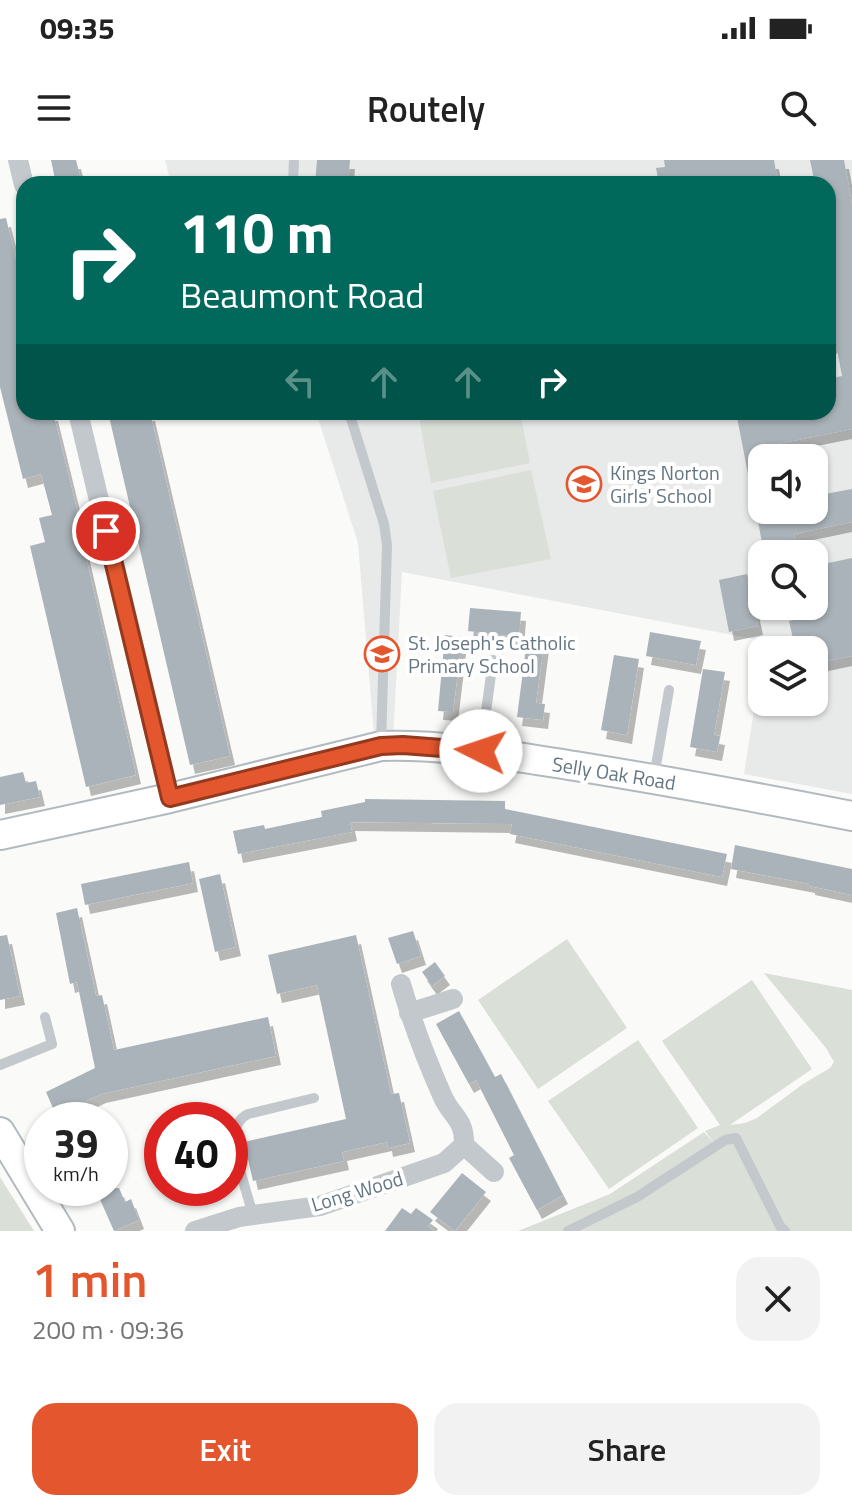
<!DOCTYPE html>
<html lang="en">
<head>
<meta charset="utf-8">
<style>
	body { margin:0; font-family:"Titillium Web",sans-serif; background:#f2f2f2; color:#222; height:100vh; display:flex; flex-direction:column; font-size:30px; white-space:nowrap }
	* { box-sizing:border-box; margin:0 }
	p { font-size:26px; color:#767676 }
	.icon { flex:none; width:44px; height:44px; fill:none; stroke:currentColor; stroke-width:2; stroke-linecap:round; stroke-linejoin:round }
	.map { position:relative; height:1071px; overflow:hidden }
	.details { display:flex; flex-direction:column; background:#fff; flex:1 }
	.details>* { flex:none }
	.guide { position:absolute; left:16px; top:16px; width:820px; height:244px; border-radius:24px; box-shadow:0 2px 6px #0004; background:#00695c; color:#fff; overflow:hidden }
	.tools { position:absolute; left:748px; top:284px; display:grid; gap:16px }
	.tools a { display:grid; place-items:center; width:80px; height:80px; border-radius:16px; background:#fff; box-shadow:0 2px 6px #0004; font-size:40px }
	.speed { position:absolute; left:24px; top:942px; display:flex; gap:16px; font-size:40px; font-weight:700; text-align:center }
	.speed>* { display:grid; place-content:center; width:104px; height:104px; border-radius:50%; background:#fff; box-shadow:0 2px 6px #0004; line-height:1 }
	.speed small { font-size:20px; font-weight:400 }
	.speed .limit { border:12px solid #d22; background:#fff; color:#111 }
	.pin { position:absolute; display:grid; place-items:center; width:68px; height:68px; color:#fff; margin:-34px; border:4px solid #fff; border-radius:50%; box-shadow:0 2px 8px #0007 }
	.me { position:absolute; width:88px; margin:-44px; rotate:274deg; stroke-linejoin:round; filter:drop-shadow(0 0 6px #0008) }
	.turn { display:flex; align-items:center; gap:28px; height:168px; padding:0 32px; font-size:36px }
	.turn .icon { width:104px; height:104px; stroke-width:2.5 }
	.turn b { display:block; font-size:56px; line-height:68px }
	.lanes { display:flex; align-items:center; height:76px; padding:0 32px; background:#0003; justify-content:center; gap:40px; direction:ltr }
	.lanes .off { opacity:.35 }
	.round { display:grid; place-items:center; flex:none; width:84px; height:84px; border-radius:24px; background:#f2f2f2 }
	.head { display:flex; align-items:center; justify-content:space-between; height:136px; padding:0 32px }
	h1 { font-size:48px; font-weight:600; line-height:60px; color:#e4572e }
	.primary-button { display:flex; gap:16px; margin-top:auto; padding:16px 32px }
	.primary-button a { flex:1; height:92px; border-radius:24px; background:#e4572e; color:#fff; font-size:32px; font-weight:600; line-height:92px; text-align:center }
	.primary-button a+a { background:#f2f2f2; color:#222 }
	.status { display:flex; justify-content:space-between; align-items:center; height:56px; padding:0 40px; background:#fff; direction:ltr }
	.status svg { height:22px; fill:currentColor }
	header { display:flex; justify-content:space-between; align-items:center; height:104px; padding:0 32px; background:#fff; font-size:36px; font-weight:600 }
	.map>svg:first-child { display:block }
</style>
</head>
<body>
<div class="status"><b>09:35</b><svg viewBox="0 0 49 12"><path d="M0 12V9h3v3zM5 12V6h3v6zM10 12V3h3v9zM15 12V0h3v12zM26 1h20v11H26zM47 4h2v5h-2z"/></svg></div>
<header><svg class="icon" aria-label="menu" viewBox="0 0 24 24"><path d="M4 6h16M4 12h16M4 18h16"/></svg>Routely<svg class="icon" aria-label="search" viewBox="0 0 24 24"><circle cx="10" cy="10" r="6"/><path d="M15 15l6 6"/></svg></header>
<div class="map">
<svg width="852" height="1071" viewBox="0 0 852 1071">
	<defs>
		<filter id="shadow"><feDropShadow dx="5" dy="9" stdDeviation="0" flood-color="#0004"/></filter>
	</defs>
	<rect width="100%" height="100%" fill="#fafaf8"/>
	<path fill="#e8e9e9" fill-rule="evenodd" d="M165,0H852V634L744,614L762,500V542H814V490H764V481L402,412L393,578L374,575L358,383L316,252H828V24H171ZM762,298H814V350H762ZM762,394H814V446H762Z"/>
	<g fill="#dadfd7">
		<polygon points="418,252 520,252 530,303 431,323"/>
		<polygon points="531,310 551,399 451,418 433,331"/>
		<polygon points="567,779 627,868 538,929 478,840"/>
		<polygon points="764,813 852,830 852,1071 518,1071 610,1034 704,972 714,983 705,971 720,965 662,881 752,820 812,909 730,965 745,963 757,958 803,924 830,908 834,902 826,888"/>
		<polygon points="638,880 698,968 609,1029 548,941"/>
		<polygon points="0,1017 34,1071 0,1071"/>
	</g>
	<g fill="#aab3b9" filter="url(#shadow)">
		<polygon points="51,0 76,0 82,24 56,24"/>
		<polygon points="317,0 350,0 348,24 315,24"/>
		<polygon points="664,0 774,0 778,24 659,24 656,8 665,7"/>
		<polygon points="810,0 844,0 852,44 852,269 777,284 780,298 762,298 762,344 754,345 736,252 828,252 828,219 842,216 836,184 828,185 828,24 815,24"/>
		<polygon points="6,58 24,131 24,252 53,252 82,370 80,371 136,615 86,627 30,386 45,382 39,358 52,355 41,314 23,319 0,227 0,59"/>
		<polygon points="108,252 150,252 230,596 190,605"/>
		<polygon points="852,329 852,362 794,374 798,394 764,394 756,350 814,350 814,336"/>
		<polygon points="852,398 852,496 814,504 814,490 807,490 805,481 794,483 789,461 803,458 800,446 814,446 814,406"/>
		<polygon points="747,414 758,466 729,472 719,420"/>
		<polygon points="470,448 521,452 519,477 468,471"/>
		<polygon points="650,472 701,481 696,505 646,496"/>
		<polygon points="445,475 462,477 453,552 438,551"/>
		<polygon points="527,480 544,482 536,543 545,544 543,560 517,557"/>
		<polygon points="614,495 639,499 627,575 601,570"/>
		<polygon points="703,509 725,512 714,575 720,576 717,592 690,587"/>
		<polygon points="23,612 26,623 36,621 40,637 0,645 0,617"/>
		<polygon points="365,639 505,641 505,649 727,694 722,717 510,674 512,664 350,662 352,672 238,694 233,671 264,665 265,669 322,657 321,651 365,642"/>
		<polygon points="735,685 852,709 852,735 810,726 810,724 731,709"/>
		<polygon points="189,702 193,723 85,745 81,724"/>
		<polygon points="220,714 236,787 215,792 199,719"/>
		<polygon points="77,748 96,836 102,835 114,890 268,857 276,896 101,934 56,955 46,932 95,908 77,822 70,824 56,753"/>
		<polygon points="413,771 421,796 397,804 388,778"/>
		<polygon points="7,775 20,836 0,840 0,776"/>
		<polygon points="356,775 391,934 399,933 410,983 388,988 387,982 342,992 344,1001 253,1021 244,982 346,959 317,825 277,834 268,795"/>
		<polygon points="435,802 445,816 432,826 422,812"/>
		<polygon points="459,851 495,917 501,914 563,1035 537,1050 509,998 514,995 476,920 469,924 436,864"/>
		<polygon points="148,974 162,976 162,992 145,990"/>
		<polygon points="462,1013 486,1032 455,1071 430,1052"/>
		<polygon points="95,1028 119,1028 125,1042 131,1039 139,1060 114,1071"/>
		<polygon points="402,1048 411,1054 416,1048 433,1060 428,1066 434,1071 385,1071"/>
	</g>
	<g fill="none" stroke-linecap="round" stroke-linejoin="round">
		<g stroke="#b3babf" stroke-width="32">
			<g id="secondary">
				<path d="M0,675L170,638L381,586C446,584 511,596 575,606C668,621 760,638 852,656"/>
				<polyline points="0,972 60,1071"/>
			</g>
		</g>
		<g stroke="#c3c8cc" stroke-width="10">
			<polyline points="293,24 294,0"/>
			<polyline points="349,252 384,364 387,385 381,584"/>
			<polyline points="481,589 493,500"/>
			<polyline points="654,617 669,530"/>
			<polyline points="0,905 52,884 45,857"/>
			<path d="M253,1055C248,1037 232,989 235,974C236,964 240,958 248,954L314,938"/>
			<polyline points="568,1071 637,1037 725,980 736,978 780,1066 785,1071"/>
		</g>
		<g stroke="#c3c8cc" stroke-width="20">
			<polyline points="18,0 24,25"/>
			<polyline points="78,252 170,638"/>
			<polyline points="409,853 453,839"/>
			<polyline points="464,985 494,1012"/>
			<path d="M195,1071L239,1057L320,1046L444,1003L464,985C465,958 451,957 442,935C426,899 412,862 401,824"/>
		</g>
		<use href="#secondary" stroke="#fff" stroke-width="28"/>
	</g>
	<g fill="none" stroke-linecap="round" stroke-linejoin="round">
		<g stroke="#94391e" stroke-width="20">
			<polyline id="route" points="106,371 170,638 381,586 403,585 481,591"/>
		</g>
		<use href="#route" stroke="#e4572e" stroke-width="14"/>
	</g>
	<defs>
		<g id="school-ring" transform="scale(1.8)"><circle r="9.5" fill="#fff" stroke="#e4572e" stroke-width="1.5"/><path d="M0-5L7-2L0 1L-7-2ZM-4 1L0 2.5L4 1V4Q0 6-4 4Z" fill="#e4572e"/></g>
	</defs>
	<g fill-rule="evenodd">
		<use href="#school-ring" x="584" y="324"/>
		<use href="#school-ring" x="382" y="494"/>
	</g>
	<g text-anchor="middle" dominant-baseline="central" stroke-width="8" stroke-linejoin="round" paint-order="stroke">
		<g font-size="20" fill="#657683" stroke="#fff" text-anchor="start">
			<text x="610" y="312">Kings Norton<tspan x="610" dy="23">Girls' School</tspan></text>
			<text x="408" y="482">St. Joseph's Catholic<tspan x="408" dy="23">Primary School</tspan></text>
		</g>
		<g font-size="20" fill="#657683" stroke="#fff">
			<text transform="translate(614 613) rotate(9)">Selly Oak Road</text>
			<text transform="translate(357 1031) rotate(-17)">Long Wood</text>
		</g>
	</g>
</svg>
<div class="tools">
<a><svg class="icon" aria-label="sound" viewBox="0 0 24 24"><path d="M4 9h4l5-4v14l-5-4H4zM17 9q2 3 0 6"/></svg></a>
<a><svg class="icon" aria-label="search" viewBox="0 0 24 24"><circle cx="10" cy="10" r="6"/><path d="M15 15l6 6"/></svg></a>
<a><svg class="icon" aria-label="layers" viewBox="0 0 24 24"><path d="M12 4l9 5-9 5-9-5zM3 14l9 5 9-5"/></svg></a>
</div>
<div class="speed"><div>39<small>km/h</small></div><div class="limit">40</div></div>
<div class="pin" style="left:106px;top:371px;background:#d93025"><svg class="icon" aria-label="arrive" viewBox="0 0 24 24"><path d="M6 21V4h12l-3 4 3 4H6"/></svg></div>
<svg class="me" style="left:481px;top:591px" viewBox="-20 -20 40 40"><circle r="19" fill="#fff"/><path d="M0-13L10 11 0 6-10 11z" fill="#e4572e"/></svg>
<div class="guide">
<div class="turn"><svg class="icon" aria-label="right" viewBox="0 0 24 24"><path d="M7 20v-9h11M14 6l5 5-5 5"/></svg><div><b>110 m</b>Beaumont Road</div></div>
<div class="lanes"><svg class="icon off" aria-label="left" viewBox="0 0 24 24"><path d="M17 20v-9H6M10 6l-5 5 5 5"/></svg><svg class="icon off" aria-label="ahead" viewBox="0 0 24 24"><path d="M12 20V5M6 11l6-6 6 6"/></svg><svg class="icon off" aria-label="ahead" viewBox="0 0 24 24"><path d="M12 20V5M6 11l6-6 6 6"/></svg><svg class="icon" aria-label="right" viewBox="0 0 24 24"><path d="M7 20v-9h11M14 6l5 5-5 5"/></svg></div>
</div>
</div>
<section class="details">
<div class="head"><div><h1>1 min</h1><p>200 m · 09:36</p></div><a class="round"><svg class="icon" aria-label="close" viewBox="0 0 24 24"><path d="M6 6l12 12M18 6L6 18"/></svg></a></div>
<div class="primary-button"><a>Exit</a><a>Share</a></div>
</section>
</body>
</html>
